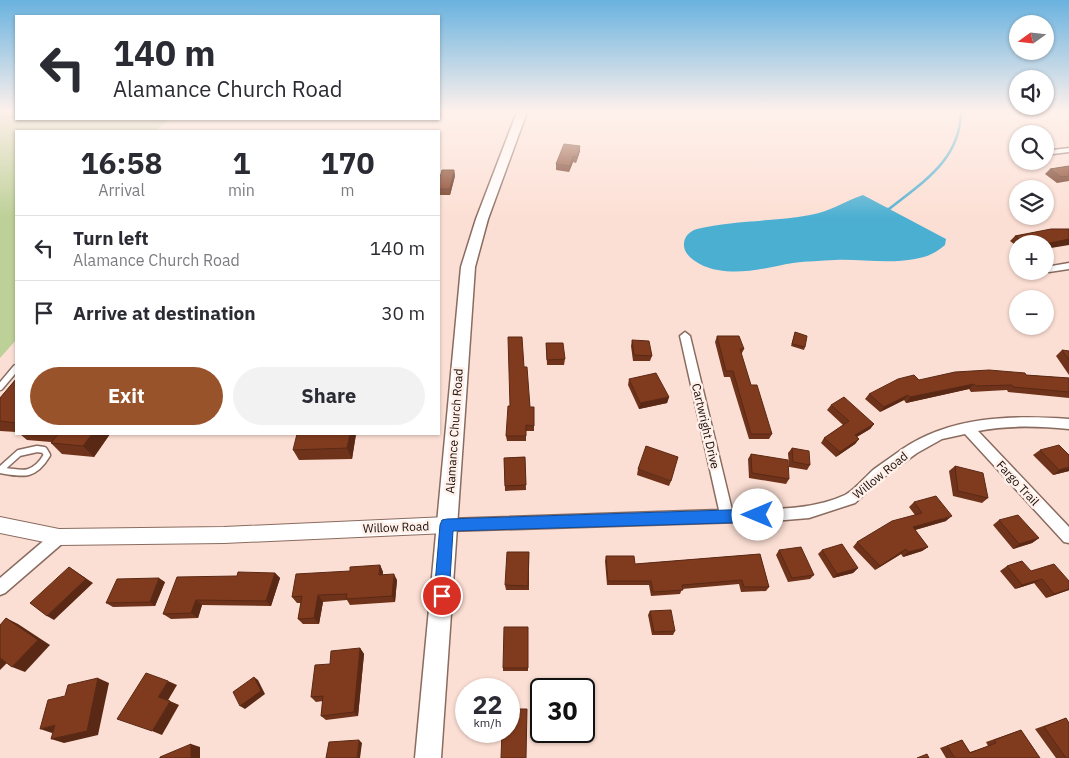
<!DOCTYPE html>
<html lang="en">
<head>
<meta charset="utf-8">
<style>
	body { margin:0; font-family:"IBM Plex Sans",sans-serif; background:#f2f2f3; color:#2b2b33; height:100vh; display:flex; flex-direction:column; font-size:19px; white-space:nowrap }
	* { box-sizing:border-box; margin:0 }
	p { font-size:16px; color:#7c7c81 }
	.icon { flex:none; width:28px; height:28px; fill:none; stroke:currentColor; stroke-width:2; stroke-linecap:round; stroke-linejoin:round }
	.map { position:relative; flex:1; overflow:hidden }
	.panel { position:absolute; left:15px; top:130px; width:425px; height:305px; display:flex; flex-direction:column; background:#fff; border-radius:0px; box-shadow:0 1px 4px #0004 }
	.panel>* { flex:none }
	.guide { position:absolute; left:15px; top:15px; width:425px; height:105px; border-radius:0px; box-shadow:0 1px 4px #0004; background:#fff; color:#2b2b33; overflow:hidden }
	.needle { width:32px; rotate:255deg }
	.fabs { position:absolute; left:1009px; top:15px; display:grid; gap:10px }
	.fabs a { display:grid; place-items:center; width:45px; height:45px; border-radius:50%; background:#fff; box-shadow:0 1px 4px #0004; font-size:25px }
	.speed { position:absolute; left:455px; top:678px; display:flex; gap:10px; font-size:25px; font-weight:700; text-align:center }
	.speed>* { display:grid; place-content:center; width:65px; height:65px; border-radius:50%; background:#fff; box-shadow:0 1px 4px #0004; line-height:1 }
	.speed small { font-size:12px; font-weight:400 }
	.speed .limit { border:2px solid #111; border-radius:8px; background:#fff; color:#111 }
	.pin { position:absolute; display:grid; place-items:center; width:42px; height:42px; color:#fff; margin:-21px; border:2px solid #fff; border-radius:50%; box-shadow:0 1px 5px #0007 }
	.me { position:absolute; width:55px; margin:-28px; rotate:270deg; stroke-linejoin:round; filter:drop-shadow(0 0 4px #0008) }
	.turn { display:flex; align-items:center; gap:18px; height:105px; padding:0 15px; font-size:22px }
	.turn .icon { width:65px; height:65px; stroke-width:2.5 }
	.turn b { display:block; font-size:35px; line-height:42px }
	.eta { display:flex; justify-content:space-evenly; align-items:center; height:85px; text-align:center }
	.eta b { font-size:30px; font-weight:800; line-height:35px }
	.cta { display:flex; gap:10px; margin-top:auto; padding:10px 15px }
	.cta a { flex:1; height:58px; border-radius:30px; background:#99532b; color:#fff; font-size:20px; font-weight:800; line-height:58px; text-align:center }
	.cta a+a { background:#f2f2f3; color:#2b2b33 }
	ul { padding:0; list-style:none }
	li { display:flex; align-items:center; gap:15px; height:65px; padding:0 15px; border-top:1px solid #e1e1e2 }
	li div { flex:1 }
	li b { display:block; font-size:19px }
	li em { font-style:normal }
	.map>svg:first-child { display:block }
</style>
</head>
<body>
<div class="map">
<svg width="1069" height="758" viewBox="0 0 1069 758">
	<rect width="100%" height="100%" fill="#fcdfd4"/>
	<polygon fill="#bdd097" points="0,112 16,112 16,119 169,119 155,131 16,131 16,340 0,358"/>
	<path fill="#4bafd1" d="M863,195L946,239L945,245C936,253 927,257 915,259C889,264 861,259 835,260C821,261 807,261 793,263C769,267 743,275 718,270C709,269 698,264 691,258C679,248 683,233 697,229C734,220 773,222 810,215C829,212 845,201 863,195Z"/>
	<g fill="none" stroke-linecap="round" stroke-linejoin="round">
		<path stroke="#4bafd1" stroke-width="2.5" d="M885,209H889C923,182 960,160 961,112"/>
		<g stroke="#8a6b5f" stroke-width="9">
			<g id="service">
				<polyline points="0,387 16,368"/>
				<path d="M37,449L44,450L47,455C34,477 23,474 0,470L19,453Z"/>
			</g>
		</g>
		<g stroke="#8a6b5f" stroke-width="3">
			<g id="minor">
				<polygon points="1069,148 1069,152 1045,155 1045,151"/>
				<polygon points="1069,263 1069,269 1049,272 1045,270 1046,267"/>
				<path d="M685,332L690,336L732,510C769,509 810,511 845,495C855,490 864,478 873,470C882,463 892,457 901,450C950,416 1011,415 1069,419V429C1038,426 1008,425 978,431L1069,527V543L1064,542L965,434L942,439L917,453L884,477L855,503L809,518L773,521L447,531L442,529L440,525L442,521L447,519L719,510L680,336Z"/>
				<polygon points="59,531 64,532 66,537 64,542 5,593 0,595 0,578 54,532"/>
			</g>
		</g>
		<g stroke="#8a6b5f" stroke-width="2">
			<polygon id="tertiary" points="0,517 59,529 224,527 447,517 453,520 455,525 453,530 447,533 224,543 59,545 0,533"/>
		</g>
		<g stroke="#8a6b5f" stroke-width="3">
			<polygon id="secondary" points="517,112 527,112 488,219 475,267 441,758 415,758 461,267 476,219"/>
		</g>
		<use href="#service" stroke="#fff" stroke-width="6"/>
		<use href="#minor" fill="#fff" fill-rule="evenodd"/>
		<use href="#tertiary" fill="#fff" fill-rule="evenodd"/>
		<use href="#secondary" fill="#fff" fill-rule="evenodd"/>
	</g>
	<g fill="#6e331a">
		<polygon points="580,146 580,151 576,163 573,162 569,172 556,170 556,164"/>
		<polygon points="1069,166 1069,181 1057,183 1045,174 1050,169"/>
		<polygon points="454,170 455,176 450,195 439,195 439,181"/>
		<polygon points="1069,229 1069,245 1045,244 1018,244 1018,247 1010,241 1015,236"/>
		<polygon points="795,332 805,347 804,350 791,346"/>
		<polygon points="717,336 744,349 741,355 751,385 772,434 769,439 749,439 730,377 724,377 715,342"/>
		<polygon points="632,340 652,356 650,361 633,361 631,346"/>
		<polygon points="546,343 565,359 564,365 547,365"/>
		<polygon points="1062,350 1069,351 1069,375 1056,356"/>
		<polygon points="524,367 530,407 534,407 534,431 526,431 526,441 507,441 506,436 510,406"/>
		<polygon points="1026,375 1069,378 1069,398 1008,392 1007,390 971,392 969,389 906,403 904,400 880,412 865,399 869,394 919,380"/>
		<polygon points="16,379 16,432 0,431 0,398"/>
		<polygon points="629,379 669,397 667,403 639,409 628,385"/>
		<polygon points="831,405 874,424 870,429 857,437 859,439 855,444 836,457 821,443 824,438 843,425 827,410"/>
		<polygon points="20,434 110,434 94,457 62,454 51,443 51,442 27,440"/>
		<polygon points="356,434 352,459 299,460 293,450"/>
		<polygon points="792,448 810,465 807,470 789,467 788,453"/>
		<polygon points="1040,450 1069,471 1053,475 1033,455"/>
		<polygon points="751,454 789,479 786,484 749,478 748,459"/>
		<polygon points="525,457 526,490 505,491 504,458"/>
		<polygon points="955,466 988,498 982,503 953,496 949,471"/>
		<polygon points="638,469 671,481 669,486 637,475"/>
		<polygon points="914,502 946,521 915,530 928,547 922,551 903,557 901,554 875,570 853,547 857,542 915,515 909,507"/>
		<polygon points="999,520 1039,538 1032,543 1013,549 993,525"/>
		<polygon points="779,550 814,575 810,579 788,582 776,555"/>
		<polygon points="822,550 858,568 853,573 833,578 818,554"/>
		<polygon points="529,552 529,590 506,590 505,585"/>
		<polygon points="760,554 769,587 766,591 741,592 739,584 682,589 680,594 651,596 649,585 607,585 605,561 606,556 635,564"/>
		<polygon points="380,565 383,572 383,575 397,580 395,602 350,605 347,600 323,602 319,624 303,624 298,619 301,603 297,603 292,597 350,571"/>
		<polygon points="1007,566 1031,571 1069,581 1069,590 1046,598 1034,583 1015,589 1000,571"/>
		<polygon points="275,573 280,578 271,606 202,605 198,618 171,619 163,614 237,576"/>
		<polygon points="165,582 155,606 113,607 106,603"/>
		<polygon points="650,611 675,631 673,635 652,635 648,615"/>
		<polygon points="528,627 528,671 503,671 503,668"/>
		<polygon points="360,648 364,654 358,716 326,720 321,716 323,701 316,702 311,697 330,664"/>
		<polygon points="1066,718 1069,758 1056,758 1035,729"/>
		<polygon points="1021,730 1040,758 946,758 940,748 962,740 970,752 988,746 986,742"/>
	</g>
	<g fill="#5a2915">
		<polygon points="580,146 580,151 576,163 577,157"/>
		<polygon points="573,156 573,162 569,172 570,166"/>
		<polygon points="454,170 455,176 450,195 450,189"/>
		<polygon points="1069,239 1069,245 1045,249 1045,244"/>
		<polygon points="974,384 969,389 906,403 910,397"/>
		<polygon points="908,395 904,400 880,412 884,407"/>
		<polygon points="669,397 667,403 639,409 640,403"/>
		<polygon points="874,424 870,429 851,440 855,435"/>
		<polygon points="92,434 110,434 94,457 83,446"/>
		<polygon points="350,434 356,434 352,459 347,448"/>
		<polygon points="859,439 855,444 836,457 840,452"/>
		<polygon points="1069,467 1069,471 1053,475 1059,470"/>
		<polygon points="952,516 946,521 908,532 913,527"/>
		<polygon points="1039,538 1032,543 1013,549 1019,544"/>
		<polygon points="928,547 922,551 903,557 908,552"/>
		<polygon points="906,549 901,554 875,570 880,566"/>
		<polygon points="380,565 383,572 382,581 379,575"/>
		<polygon points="69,567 93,583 54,620 47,616"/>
		<polygon points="858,568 853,573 833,578 837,574"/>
		<polygon points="275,573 280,578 271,606 266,601"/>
		<polygon points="394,574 397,580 395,602 392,596"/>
		<polygon points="159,578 165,582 155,606 150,602"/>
		<polygon points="1042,579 1034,583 1015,589 1022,585"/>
		<polygon points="1069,589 1069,590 1066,591 1046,598 1054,594"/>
		<polygon points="318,595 323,602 319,624 314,618"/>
		<polygon points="196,600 202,605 198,618 191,613"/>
		<polygon points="6,618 18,624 50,645 25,672 12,667"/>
		<polygon points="360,648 364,654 358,716 354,712"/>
		<polygon points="0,657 9,661 0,670"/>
		<polygon points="254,677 258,680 265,694 245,709 240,706"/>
		<polygon points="98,678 109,683 98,735 64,743 51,739"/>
		<polygon points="168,681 177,685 167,702 158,697"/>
		<polygon points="170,701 179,705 162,735 152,731"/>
		<polygon points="55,725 67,729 52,733 40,729"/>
		<polygon points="359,740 362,743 360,758 357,758"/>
		<polygon points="191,744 200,747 200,758 191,758"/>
	</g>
	<g fill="#803b1e" stroke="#5a2915">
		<polygon points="564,144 580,146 577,157 573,156 570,166 556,164"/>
		<polygon points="1069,166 1069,176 1061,177 1050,169"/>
		<polygon points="442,170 454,170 450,189 439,189 439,181"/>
		<polygon points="1051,229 1069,229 1069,239 1045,244 1026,244 1015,236"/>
		<polygon points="795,332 807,336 805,347 792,344"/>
		<polygon points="717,336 739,336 744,349 740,349 751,385 757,385 772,434 751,434 733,371 726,371"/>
		<polygon points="508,337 522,337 524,367 527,367 530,407 534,407 534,426 526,425 526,436 506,436 508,406 510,406"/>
		<polygon points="632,340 649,341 652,356 634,355"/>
		<polygon points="546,343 563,343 565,359 547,360"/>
		<polygon points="1062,350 1069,351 1069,360"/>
		<polygon points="989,370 1025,373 1026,375 1069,378 1069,392 1013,387 1012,385 976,386 974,384 910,397 908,395 884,407 869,394 898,379 914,375 919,380 955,372"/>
		<polygon points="656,373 669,397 640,403 629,379"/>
		<polygon points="16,379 16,423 0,421 0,398"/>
		<polygon points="844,397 874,424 855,435 859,439 840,452 824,438 849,421 831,405"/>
		<polygon points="58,434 92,434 83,446 51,443"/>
		<polygon points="297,434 350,434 347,448 293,450"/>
		<polygon points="1059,445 1069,455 1069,467 1059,470 1040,450"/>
		<polygon points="646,446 678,457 671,481 638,469"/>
		<polygon points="792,448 809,451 810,465 793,462"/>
		<polygon points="751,454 788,460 789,479 752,473"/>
		<polygon points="525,457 526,485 505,486 504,458"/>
		<polygon points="955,466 983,473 988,498 958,491"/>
		<polygon points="936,496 952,516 913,527 928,547 908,552 906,549 880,566 857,542 892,521 922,513 914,502"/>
		<polygon points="1018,515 1039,538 1019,544 999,520"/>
		<polygon points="842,544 858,568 837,574 822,550"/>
		<polygon points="801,547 814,575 792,578 779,550"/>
		<polygon points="507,552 529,552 528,586 505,585"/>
		<polygon points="760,554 769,587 744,587 742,580 682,585 683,590 653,592 651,581 608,581 606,556 634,556 635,564"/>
		<polygon points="1022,561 1031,571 1054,564 1069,581 1069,589 1054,594 1042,579 1022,585 1007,566"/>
		<polygon points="380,565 379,575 394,574 392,596 346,599 347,594 318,595 314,618 298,619 302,596 292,597 296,574 350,571 350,567"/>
		<polygon points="69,567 86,579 47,616 30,603"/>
		<polygon points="238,572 275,573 266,601 196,600 191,613 163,614 177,577 237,576"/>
		<polygon points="159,578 150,602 106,603 117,579"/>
		<polygon points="671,610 675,631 654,632 650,611"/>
		<polygon points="6,618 38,640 12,667 0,658 0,625"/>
		<polygon points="504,627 528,627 528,668 503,668"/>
		<polygon points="360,648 354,712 321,716 323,696 311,697 315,665 330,664 331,651"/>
		<polygon points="146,673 168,681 158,697 170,701 152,731 117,719"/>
		<polygon points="254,677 261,691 240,706 233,692"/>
		<polygon points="98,678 87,731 51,739 55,725 40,729 48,700 65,696 68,685"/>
		<polygon points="509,709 527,709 526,758 501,758 502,731 509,731"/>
		<polygon points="1066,718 1069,723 1069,758 1066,758 1044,727"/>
		<polygon points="1021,730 1040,758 955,758 947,746 962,740 970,753 996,743 994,740"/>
		<polygon points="359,740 357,758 326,758 329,742"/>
		<polygon points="191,744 191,758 160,758 160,757"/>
		<polygon points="927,754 929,758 917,758"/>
	</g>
	<linearGradient id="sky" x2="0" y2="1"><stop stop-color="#69b2df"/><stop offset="0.51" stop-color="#fef1ec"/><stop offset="1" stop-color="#fef1ec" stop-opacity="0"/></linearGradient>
	<rect width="1069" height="218" fill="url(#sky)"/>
	<polygon fill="#1a73e8" stroke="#114b97" points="758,509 763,511 765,515 763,520 758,522 453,531 449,596 447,601 442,603 436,601 434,596 440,525 442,520 447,519"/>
	<g text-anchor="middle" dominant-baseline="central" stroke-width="5" stroke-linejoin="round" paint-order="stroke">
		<g font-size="12" fill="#190d09" stroke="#fff0ea">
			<text transform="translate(706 426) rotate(77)">Cartwright Drive</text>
			<text transform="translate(454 431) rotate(-86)">Alamance Church Road</text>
			<text transform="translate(880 475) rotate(-39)">Willow Road</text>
			<text transform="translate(1018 483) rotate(47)">Fargo Trail</text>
			<text transform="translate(396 527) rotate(-2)">Willow Road</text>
		</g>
	</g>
</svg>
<div class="fabs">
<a><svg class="needle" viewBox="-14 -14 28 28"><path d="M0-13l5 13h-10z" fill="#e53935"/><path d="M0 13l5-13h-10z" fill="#7c7c81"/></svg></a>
<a><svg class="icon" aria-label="sound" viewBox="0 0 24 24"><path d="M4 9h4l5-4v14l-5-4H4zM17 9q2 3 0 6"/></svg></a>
<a><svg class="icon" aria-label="search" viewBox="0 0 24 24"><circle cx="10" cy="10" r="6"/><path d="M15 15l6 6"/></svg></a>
<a><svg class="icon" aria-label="layers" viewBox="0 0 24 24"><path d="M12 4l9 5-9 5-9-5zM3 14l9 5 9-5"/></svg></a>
<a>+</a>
<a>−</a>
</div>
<div class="speed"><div>22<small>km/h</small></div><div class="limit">30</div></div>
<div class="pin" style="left:442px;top:596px;background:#d93025"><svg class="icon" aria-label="arrive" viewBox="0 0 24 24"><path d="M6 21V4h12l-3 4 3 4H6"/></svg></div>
<svg class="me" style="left:758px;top:515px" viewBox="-20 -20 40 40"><circle r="19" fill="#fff"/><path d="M0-13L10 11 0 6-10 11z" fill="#1a73e8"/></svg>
<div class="guide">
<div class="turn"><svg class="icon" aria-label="left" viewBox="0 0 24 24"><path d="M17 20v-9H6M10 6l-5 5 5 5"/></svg><div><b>140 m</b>Alamance Church Road</div></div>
</div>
<section class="panel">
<div class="eta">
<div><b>16:58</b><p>Arrival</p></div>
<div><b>1</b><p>min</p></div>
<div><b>170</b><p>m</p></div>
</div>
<ul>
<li><svg class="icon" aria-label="left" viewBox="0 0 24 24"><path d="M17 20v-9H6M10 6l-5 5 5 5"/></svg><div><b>Turn left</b><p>Alamance Church Road</p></div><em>140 m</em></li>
<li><svg class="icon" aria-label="arrive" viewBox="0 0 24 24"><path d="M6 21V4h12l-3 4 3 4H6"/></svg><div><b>Arrive at destination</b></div><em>30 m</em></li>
</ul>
<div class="cta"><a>Exit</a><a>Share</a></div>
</section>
</div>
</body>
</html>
